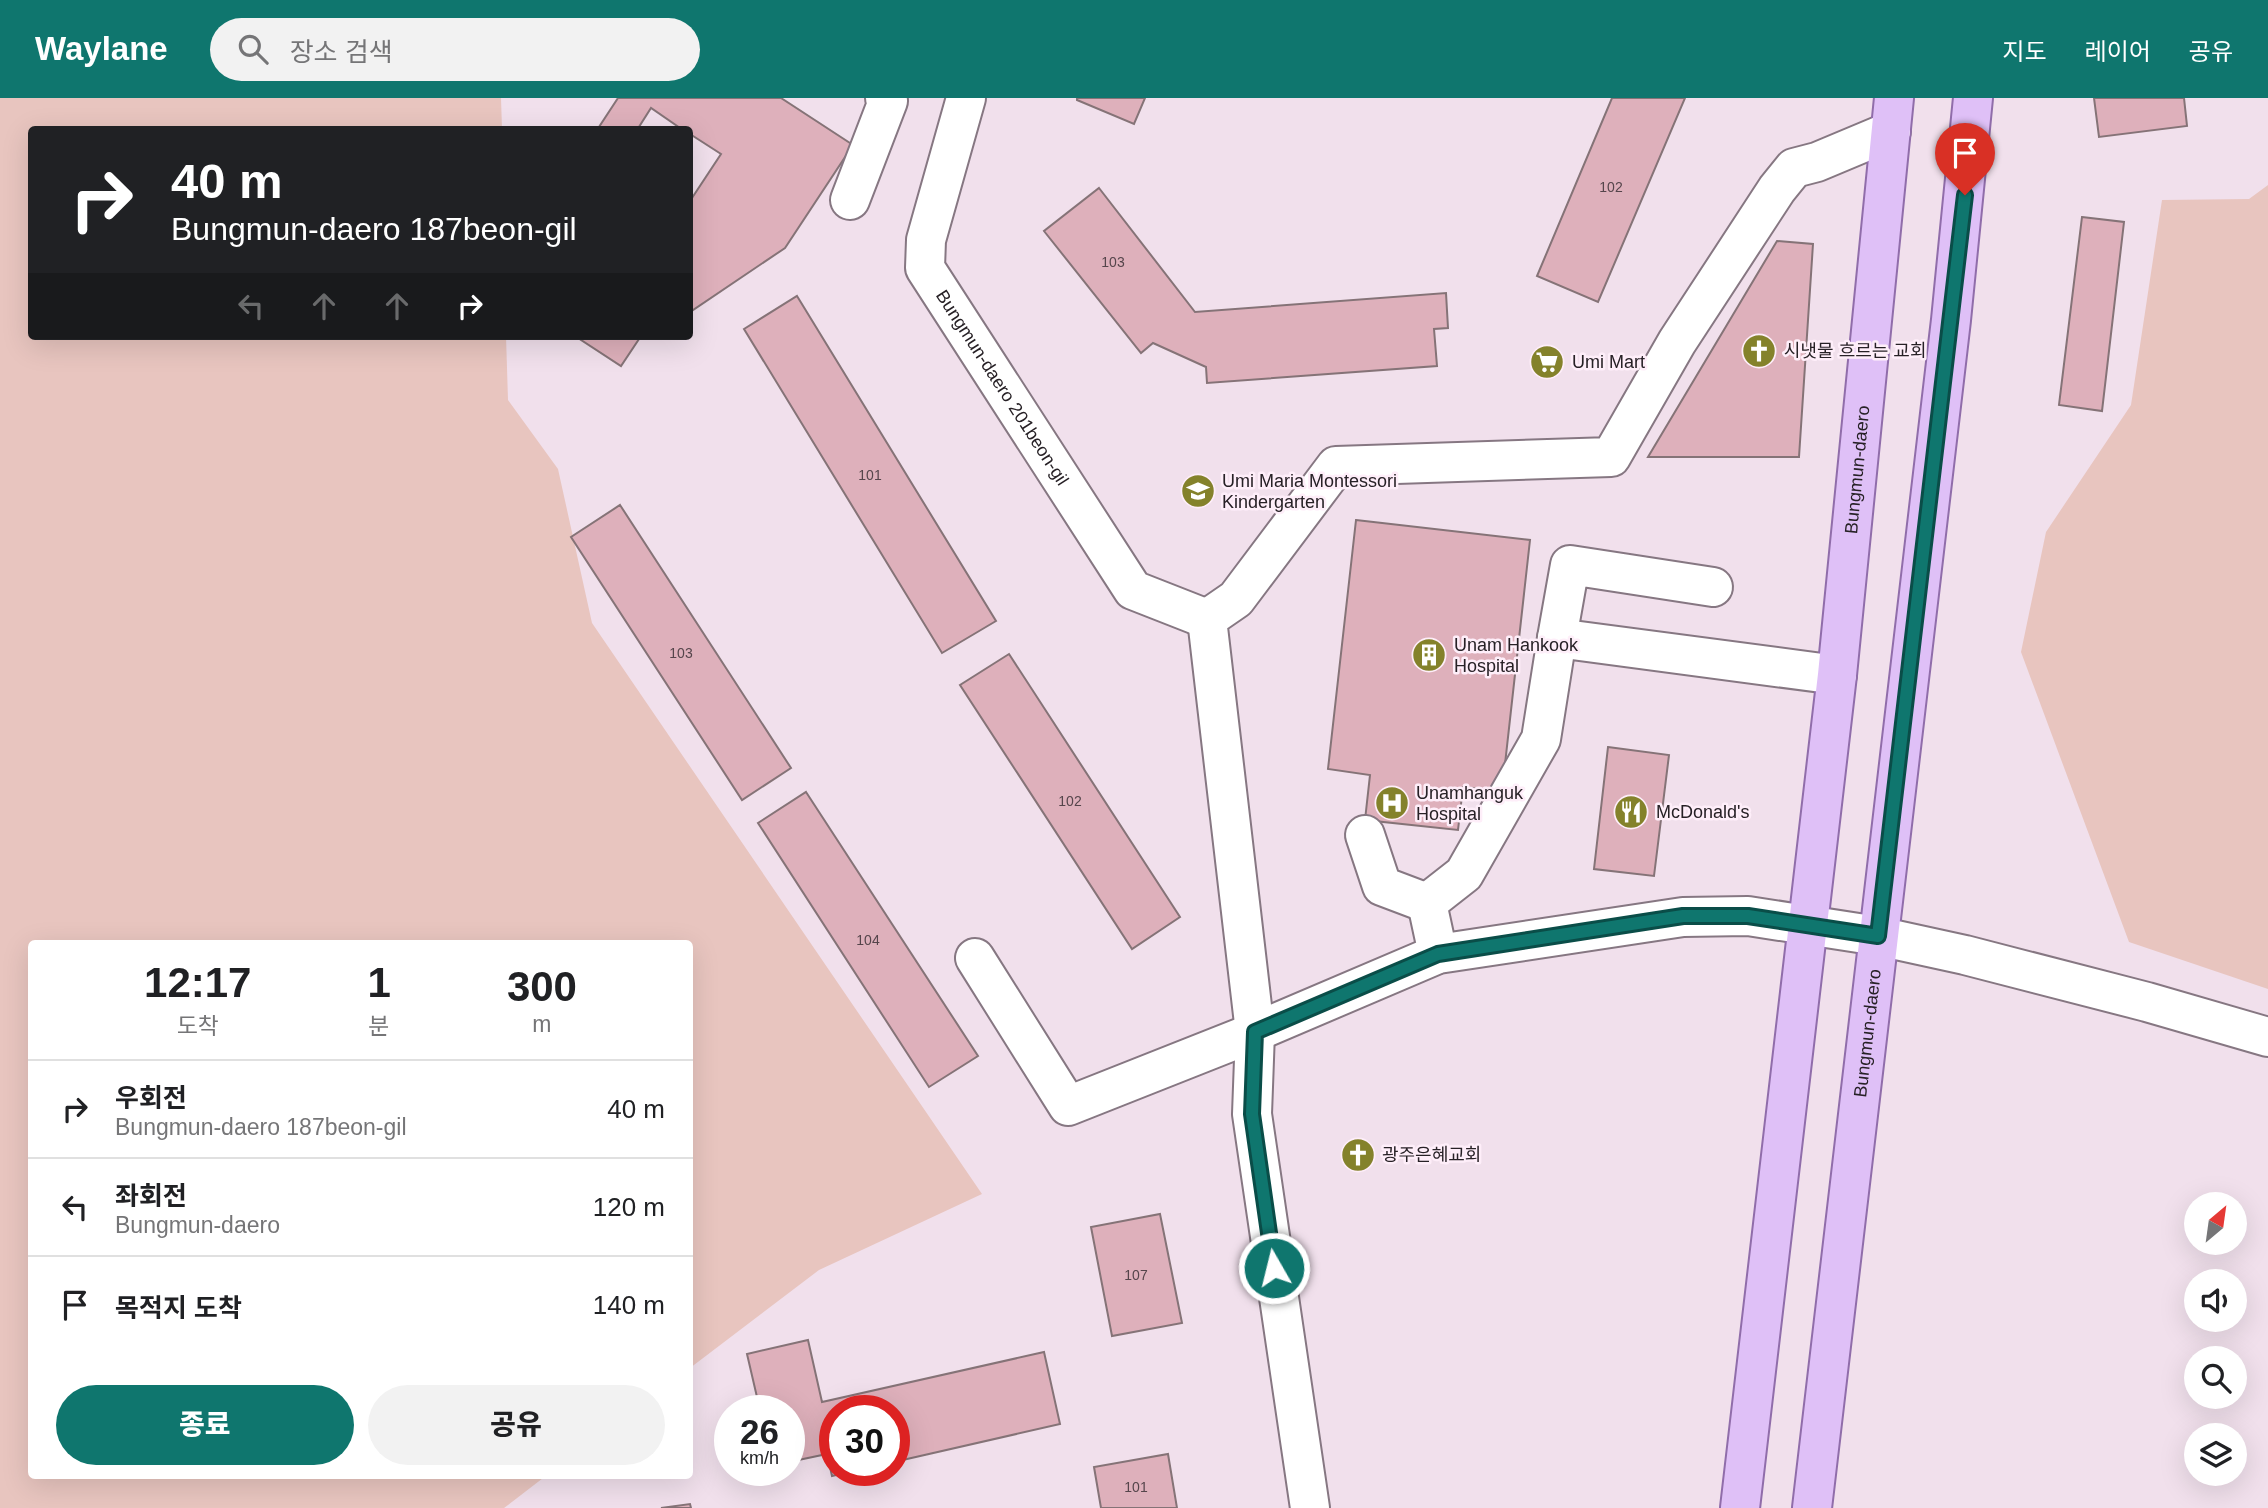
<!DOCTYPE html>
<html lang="ko">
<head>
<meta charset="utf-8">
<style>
	body { margin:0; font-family:Helvetica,"Noto Sans KR",sans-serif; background:#f2f2f2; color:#202124; height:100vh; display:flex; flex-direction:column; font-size:26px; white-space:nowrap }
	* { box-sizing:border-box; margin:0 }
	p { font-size:23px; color:#757577 }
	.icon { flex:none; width:38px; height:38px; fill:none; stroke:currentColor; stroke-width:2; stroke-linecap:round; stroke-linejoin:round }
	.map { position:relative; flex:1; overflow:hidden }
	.sheet { position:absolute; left:28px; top:842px; width:665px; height:539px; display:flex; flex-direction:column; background:#fff; border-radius:7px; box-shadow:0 7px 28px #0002 }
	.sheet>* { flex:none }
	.guide { position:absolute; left:28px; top:28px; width:665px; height:214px; border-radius:7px; box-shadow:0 7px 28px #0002; background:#202124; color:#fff; overflow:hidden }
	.needle { width:46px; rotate:29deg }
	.controls { position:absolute; left:2184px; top:1094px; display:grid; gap:14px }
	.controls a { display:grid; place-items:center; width:63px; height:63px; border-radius:50%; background:#fff; box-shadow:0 7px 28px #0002; font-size:35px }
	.speed { position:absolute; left:714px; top:1297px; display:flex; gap:14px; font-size:35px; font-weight:700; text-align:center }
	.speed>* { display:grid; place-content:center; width:91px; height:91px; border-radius:50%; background:#fff; box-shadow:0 7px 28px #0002; line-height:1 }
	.speed small { font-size:18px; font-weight:400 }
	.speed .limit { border:10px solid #d22; background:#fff; color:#111 }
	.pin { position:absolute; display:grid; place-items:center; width:60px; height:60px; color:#fff; margin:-72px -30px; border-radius:50% 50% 50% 0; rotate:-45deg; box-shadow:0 0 7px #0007 }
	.pin .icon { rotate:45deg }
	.me { position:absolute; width:77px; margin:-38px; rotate:352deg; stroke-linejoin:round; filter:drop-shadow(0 0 5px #0008) }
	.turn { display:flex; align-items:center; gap:24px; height:147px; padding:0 28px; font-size:32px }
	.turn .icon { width:91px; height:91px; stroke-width:2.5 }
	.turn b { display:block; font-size:49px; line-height:60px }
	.lanes { display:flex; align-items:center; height:66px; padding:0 28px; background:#0003; justify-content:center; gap:35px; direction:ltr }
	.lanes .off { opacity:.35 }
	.eta { display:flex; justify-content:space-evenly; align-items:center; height:119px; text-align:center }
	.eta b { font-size:42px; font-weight:800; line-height:49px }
	.cta { display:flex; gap:14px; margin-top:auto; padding:14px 28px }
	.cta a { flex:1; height:80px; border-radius:42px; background:#0f766e; color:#fff; font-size:28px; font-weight:800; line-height:80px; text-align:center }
	.cta a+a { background:#f2f2f2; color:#202124 }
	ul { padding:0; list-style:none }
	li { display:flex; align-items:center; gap:21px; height:98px; padding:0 28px; border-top:2px solid #e0e0e0 }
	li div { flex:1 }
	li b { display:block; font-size:26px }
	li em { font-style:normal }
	header { display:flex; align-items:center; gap:42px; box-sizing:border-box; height:98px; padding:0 35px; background:#0f766e; color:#fff }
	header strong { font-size:33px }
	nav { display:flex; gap:38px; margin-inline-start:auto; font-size:24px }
	.search { width:490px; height:63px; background:#f2f2f2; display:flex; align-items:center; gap:18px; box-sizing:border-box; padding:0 24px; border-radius:38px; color:#757577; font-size:26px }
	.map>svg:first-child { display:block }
</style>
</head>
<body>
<header>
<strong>Waylane</strong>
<div class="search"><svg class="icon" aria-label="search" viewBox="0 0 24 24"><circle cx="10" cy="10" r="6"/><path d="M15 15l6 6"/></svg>장소 검색</div>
<nav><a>지도</a><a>레이어</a><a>공유</a></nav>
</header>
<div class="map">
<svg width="2268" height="1410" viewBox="0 0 2268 1410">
	<rect width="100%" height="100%" fill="#f1e0ec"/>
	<g fill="#e8c5bf">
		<polygon points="0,0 501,0 502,31 32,32 32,238 506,238 508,302 558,371 592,525 982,1096 819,1172 690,1270 690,845 32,845 32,1377 547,1377 504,1410 0,1410"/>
		<polygon points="2268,87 2268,891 2129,844 2021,554 2046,434 2131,307 2162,102 2249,101"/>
	</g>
	<g fill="#deb0bb" stroke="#857377" stroke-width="2">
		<polygon points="618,0 781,0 853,47 785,150 690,214 690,103 721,56 690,36 690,32 683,32 651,10 637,32 597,32"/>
		<polygon points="1077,0 1145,0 1134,26 1077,2"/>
		<polygon points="1612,0 1685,0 1598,204 1537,178"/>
		<polygon points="2094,0 2184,0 2187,28 2099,39"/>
		<polygon points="1099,90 1195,214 1446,195 1448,230 1434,231 1437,268 1207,285 1206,269 1153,245 1141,255 1044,133"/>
		<polygon points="2082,119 2124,124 2102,313 2059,307"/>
		<polygon points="1777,143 1813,146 1799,359 1648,359"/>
		<polygon points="797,198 996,523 942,555 744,231"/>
		<polygon points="575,238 641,238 621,268"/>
		<polygon points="620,407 791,670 742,702 571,439"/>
		<polygon points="1356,422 1530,442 1502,693 1463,689 1458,732 1365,722 1370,677 1328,671"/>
		<polygon points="1009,556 1180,819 1132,851 960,587"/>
		<polygon points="1608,649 1669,657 1654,778 1594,771"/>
		<polygon points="806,694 978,958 929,989 758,725"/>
		<polygon points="1160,1116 1182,1225 1112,1238 1091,1129"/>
		<polygon points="808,1242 822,1304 1044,1254 1060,1326 894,1364 894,1312 835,1312 835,1372 857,1372 832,1378 827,1356 789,1364 789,1312 760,1312 747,1256"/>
		<polygon points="1168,1356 1177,1410 1101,1410 1094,1369"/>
		<polygon points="690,1406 691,1410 661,1410"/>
	</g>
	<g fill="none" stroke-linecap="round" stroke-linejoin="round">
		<g stroke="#867782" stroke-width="42">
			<g id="minor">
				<path id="s1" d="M966,0L926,142L925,170L1133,492L1207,521"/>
				<polyline points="850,102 888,3 885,0"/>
				<polyline points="1557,540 1570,467 1713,489"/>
				<polyline points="1365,737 1382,788 1427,805"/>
				<polyline points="1438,856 1427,805 1464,776 1541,641 1557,540 1837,577"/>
				<polyline points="975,860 1068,1008 1255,934 1438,856 1683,819 1748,818 1878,838 1965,857 2147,904 2268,939"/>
				<polyline points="1310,1410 1252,1016 1255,934 1207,521 1236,501 1336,368 1611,359 1677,244 1777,91 1794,70 1817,64 1891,33"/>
			</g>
		</g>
		<g stroke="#906daa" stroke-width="42">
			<g id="major">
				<path id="s2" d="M1740,1410L1837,577L1894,0"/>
				<path id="s3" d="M1812,1410L1951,222L1973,0"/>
			</g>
		</g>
		<use href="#minor" stroke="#fff" stroke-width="38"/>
		<use href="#major" stroke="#dfc0f7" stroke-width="38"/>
	</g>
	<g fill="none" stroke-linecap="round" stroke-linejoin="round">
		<g stroke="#0a4d48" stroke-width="18">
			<polyline id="route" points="1274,1170 1252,1016 1255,934 1438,856 1683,818 1748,818 1878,838 1965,97"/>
		</g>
		<use href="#route" stroke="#0f766e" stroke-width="12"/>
	</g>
	<defs>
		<g id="church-disc" transform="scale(1.75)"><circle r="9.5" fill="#84822b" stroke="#feeef9"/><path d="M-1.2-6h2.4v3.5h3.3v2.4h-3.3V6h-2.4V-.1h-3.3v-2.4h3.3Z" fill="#fff"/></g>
		<g id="supermarket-disc" transform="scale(1.75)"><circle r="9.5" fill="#84822b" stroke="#feeef9"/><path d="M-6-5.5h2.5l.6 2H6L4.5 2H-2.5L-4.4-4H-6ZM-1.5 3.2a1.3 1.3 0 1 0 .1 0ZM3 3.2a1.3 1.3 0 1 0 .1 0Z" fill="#fff"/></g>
		<g id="school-disc" transform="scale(1.75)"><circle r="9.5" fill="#84822b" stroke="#feeef9"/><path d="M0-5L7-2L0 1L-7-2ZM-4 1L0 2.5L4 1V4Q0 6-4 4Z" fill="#fff"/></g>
		<g id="building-disc" transform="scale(1.75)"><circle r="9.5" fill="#84822b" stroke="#feeef9"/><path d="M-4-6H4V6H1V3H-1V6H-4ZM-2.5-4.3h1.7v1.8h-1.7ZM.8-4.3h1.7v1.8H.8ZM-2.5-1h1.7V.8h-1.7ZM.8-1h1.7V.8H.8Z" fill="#fff"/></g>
		<g id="hospital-disc" transform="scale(1.75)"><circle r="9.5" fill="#84822b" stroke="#feeef9"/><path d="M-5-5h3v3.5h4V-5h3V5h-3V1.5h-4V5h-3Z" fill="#fff"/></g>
		<g id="restaurant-disc" transform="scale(1.75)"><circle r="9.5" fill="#84822b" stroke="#feeef9"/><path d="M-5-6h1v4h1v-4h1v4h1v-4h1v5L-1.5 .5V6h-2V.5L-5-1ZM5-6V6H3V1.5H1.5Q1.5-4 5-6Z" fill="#fff"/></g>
	</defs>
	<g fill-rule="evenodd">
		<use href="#church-disc" x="1759" y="253"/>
		<use href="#supermarket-disc" x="1547" y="264"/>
		<use href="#school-disc" x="1198" y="393"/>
		<use href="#building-disc" x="1429" y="557"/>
		<use href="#hospital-disc" x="1392" y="705"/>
		<use href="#restaurant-disc" x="1631" y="714"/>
		<use href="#church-disc" x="1358" y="1057"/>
	</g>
	<g text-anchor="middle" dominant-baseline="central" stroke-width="5" stroke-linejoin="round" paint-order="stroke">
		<g font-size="14" fill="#55454b">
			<text x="1611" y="89">102</text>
			<text x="1113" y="164">103</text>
			<text x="870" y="377">101</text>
			<text x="681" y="555">103</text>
			<text x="1070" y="703">102</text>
			<text x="868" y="842">104</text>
			<text x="1136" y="1177">107</text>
			<text x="1136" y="1389">101</text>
		</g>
		<g font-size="18" fill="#272126" stroke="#feeef9" text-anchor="start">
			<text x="1784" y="253">시냇물 흐르는 교회</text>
			<text x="1572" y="264">Umi Mart</text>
			<text x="1222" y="383">Umi Maria Montessori<tspan x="1222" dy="21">Kindergarten</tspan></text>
			<text x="1454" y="547">Unam Hankook<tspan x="1454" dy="21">Hospital</tspan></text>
			<text x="1416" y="695">Unamhanguk<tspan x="1416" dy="21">Hospital</tspan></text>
			<text x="1656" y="714">McDonald's</text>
			<text x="1382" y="1057">광주은혜교회</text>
		</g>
		<g font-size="18" fill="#272126" stroke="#feeef9">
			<text stroke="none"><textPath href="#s1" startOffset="318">Bungmun-daero 201beon-gil</textPath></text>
			<text stroke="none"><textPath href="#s2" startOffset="1045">Bungmun-daero</textPath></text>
			<text stroke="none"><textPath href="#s3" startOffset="478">Bungmun-daero</textPath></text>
		</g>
	</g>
</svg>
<div class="controls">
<a><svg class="needle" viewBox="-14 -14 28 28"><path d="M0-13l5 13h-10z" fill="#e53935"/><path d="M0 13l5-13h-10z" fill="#757577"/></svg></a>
<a><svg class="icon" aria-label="sound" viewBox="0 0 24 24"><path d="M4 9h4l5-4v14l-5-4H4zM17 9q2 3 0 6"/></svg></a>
<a><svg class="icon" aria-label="search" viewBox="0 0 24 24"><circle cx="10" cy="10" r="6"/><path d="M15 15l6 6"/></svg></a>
<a><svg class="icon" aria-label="layers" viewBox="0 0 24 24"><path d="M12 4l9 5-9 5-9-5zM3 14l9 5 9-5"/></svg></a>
</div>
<div class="speed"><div>26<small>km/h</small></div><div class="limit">30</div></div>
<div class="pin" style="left:1965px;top:97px;background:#d93025"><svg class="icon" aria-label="arrive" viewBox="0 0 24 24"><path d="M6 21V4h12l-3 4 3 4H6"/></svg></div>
<svg class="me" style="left:1274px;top:1170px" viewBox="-20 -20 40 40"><circle r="17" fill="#0f766e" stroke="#fff" stroke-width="3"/><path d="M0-11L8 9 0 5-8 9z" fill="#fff"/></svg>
<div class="guide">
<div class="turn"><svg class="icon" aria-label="right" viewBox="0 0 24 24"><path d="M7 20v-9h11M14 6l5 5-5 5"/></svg><div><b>40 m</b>Bungmun-daero 187beon-gil</div></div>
<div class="lanes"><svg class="icon off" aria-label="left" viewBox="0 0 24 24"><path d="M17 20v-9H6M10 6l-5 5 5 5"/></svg><svg class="icon off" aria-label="ahead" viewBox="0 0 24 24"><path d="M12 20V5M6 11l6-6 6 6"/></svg><svg class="icon off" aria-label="ahead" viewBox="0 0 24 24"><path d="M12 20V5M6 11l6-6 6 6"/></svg><svg class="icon" aria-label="right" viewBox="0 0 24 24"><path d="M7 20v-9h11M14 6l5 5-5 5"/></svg></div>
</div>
<section class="sheet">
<div class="eta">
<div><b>12:17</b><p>도착</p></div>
<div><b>1</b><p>분</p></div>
<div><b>300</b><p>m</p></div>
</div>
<ul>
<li><svg class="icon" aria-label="right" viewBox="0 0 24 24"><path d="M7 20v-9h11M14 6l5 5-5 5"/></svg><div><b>우회전</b><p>Bungmun-daero 187beon-gil</p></div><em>40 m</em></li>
<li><svg class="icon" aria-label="left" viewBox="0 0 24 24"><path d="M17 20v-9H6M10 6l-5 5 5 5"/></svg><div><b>좌회전</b><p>Bungmun-daero</p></div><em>120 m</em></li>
<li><svg class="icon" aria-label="arrive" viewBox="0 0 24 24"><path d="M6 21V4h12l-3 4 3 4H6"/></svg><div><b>목적지 도착</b></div><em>140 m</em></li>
</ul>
<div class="cta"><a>종료</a><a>공유</a></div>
</section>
</div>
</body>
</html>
